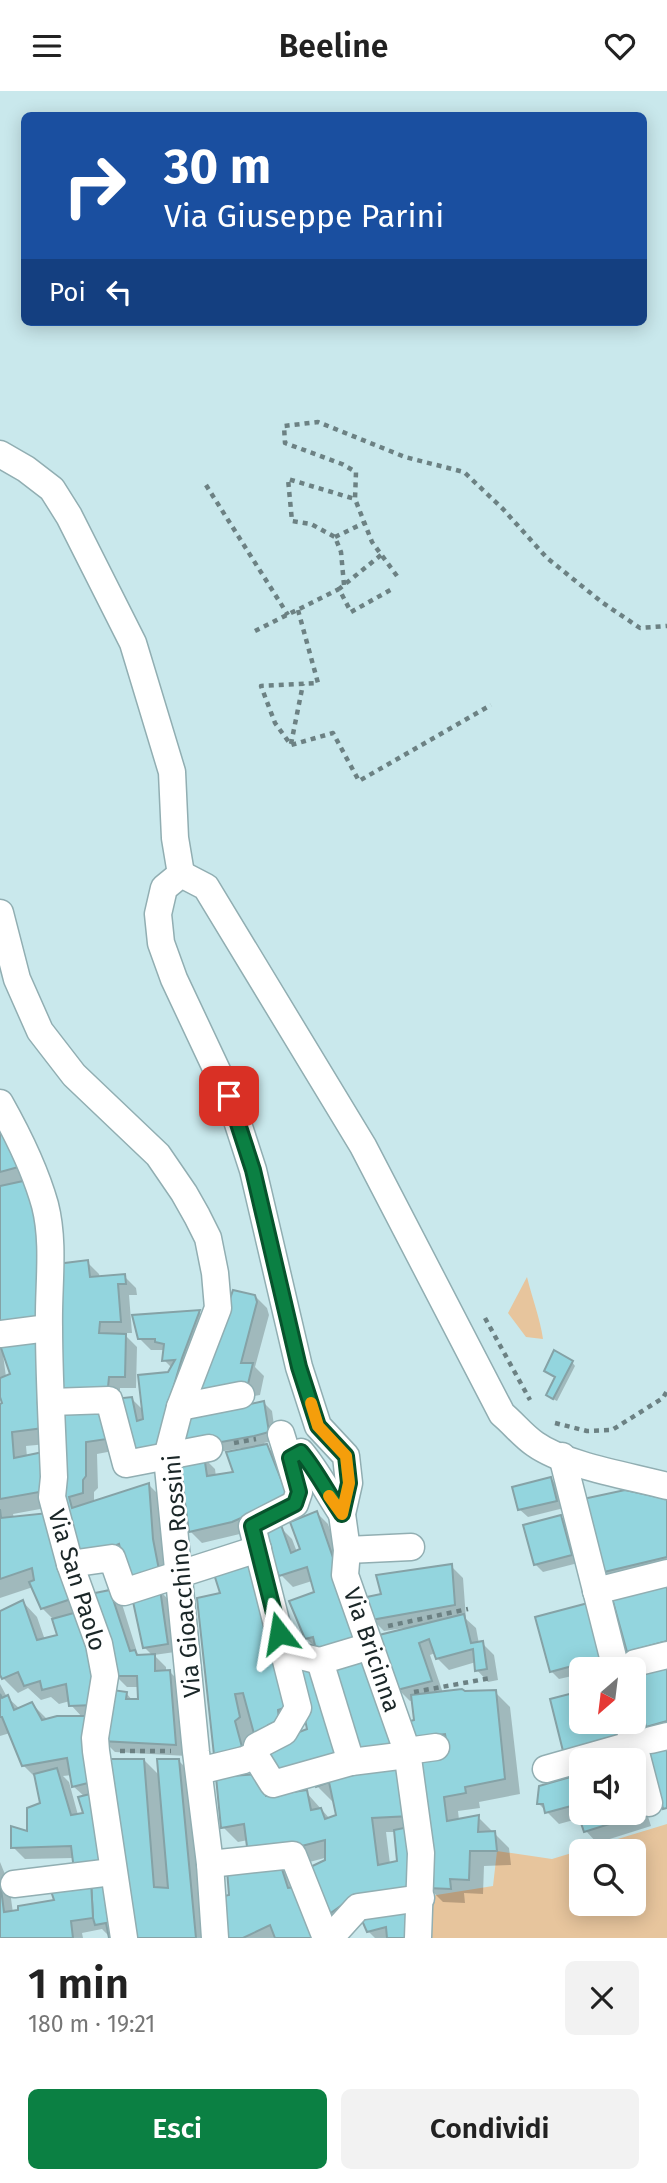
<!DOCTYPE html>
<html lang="it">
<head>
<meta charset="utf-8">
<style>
	body { margin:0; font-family:"Fira Sans",sans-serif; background:#f2f2f2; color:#222; height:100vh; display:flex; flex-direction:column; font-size:26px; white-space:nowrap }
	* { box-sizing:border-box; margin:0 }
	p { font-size:23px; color:#767676 }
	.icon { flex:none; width:38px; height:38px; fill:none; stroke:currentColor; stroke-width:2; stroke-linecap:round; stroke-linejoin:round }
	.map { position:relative; height:1847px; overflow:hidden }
	.drawer { display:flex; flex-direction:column; background:#fff; flex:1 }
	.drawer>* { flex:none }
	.top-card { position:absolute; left:21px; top:21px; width:626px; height:214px; border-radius:10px; box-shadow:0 4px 18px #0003; background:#1a4fa0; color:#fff; overflow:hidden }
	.needle { width:46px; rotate:208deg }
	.controls { position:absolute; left:569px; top:1566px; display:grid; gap:14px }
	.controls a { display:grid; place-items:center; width:77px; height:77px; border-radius:10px; background:#fff; box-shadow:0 4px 18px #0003; font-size:35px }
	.pin { position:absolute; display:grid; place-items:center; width:60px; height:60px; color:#fff; margin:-30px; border-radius:14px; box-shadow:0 4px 10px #0006 }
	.me { position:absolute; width:77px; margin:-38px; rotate:346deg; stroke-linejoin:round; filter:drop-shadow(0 0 5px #0008) }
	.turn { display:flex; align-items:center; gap:24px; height:147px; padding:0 28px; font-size:32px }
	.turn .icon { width:91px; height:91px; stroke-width:2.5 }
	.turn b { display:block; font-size:49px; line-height:60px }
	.then { display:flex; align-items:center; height:66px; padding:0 28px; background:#0003; gap:14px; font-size:26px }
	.round { display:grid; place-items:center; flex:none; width:74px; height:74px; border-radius:10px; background:#f2f2f2 }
	.overview { display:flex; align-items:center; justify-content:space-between; height:119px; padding:0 28px }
	h1 { font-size:42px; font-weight:600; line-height:52px }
	.button { display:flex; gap:14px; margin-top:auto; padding:14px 28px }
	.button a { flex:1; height:80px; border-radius:10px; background:#0b8043; color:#fff; font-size:28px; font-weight:600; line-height:80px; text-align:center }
	.button a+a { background:#f2f2f2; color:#222 }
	header { display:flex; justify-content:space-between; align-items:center; height:91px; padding:0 28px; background:#fff; font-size:32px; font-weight:600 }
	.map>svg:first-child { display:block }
</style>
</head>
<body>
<header><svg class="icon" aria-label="menu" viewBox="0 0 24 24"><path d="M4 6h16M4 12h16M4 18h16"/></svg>Beeline<svg class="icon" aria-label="heart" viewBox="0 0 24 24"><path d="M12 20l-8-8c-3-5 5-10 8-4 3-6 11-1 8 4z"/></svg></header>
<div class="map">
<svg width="667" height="1847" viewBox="0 0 667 1847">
	<rect width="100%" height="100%" fill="#c9e8ec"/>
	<g fill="#e7c59d" fill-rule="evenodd">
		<path d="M527,1186C532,1207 540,1227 543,1248L526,1246L508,1222Z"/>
		<path d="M667,1733V1847H427L430,1805L493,1795L497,1760L552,1768ZM581,1760H634V1813H581Z"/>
	</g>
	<g fill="#0003" fill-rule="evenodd">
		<polygon points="0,1025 33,1086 0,1231"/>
		<polygon points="87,1171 99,1183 100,1187 124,1185 136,1197 137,1204 129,1204 132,1242 123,1242 137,1256 136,1297 120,1297 120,1309 131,1307 144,1320 172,1277 164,1269 165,1259 151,1259 139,1247 199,1221 210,1233 172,1368 72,1310"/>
		<polygon points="255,1205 267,1217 269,1224 255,1276 264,1285 260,1304 212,1311"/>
		<path d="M0,1247L57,1352L26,1355L27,1366L42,1363L102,1322L118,1359L97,1363L98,1397L94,1401V1412L149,1394L160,1405L171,1496L158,1498L168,1508L175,1561L154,1564L166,1576V1581L169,1580L181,1592L187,1665L115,1661L102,1648L103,1707L144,1669L160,1685L178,1669L193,1684L209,1847H111L102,1838L82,1842L83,1847H0V1771L9,1793L13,1822L56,1810L90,1792L74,1767L25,1768L13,1756L29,1742L42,1713L37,1688L23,1674L10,1642L0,1645V1593L7,1606L20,1618L32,1613L47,1628L83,1627L71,1614L70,1610L59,1613L51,1606L41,1609L28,1597L18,1602L3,1587L0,1580V1522L23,1511L37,1526L45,1549L59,1546L55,1530L42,1517L33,1496L0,1507V1315L4,1313L0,1301ZM3,1263L12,1284L6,1286ZM62,1414L130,1490L145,1557L153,1565L138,1564L122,1513L110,1501L115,1584L127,1596H139L140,1610H133L126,1602H109L48,1424L14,1427L13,1423ZM72,1684L73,1695L85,1706V1723L78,1724L69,1691L63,1685Z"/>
		<polygon points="572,1271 575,1275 557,1310 551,1307 556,1287 546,1280"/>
		<path d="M264,1312L272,1320L276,1349L264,1352L278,1367L299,1418L244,1442L202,1452L190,1440L184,1358ZM242,1357L235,1382L216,1386L215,1378L201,1364Z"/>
		<polygon points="551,1388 559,1396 564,1417 528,1426 519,1418"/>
		<polygon points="667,1410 667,1481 617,1492 605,1481"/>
		<path d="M317,1422L328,1433L373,1563L407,1673L416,1631L414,1609L410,1610L398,1598L405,1540L404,1537L384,1540L372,1528L383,1505L451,1475L463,1487L466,1528L476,1537L479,1553L482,1552L494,1564L498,1589L488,1591L477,1579L476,1571L449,1579L437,1567L435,1562L430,1564L443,1602L495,1601L510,1616L520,1703L479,1711L480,1717L458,1720L459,1729L478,1726L509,1757L511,1774L484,1775L483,1803L464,1802L465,1812L443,1811L430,1798L424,1847H375L368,1840L363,1826L342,1840L327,1825L332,1765L291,1776L279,1773L292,1786L321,1847H230L263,1776L248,1749L238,1751L223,1736L218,1688L277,1705L306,1701L330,1728L338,1726L335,1709L332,1710L317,1695L273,1664L255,1641L249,1645L231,1678L199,1509L299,1604L318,1559L306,1547L316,1502L312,1490L293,1496L281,1484L280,1436L292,1448L297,1461L302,1459ZM307,1628L309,1639L294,1645L292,1634ZM386,1741H396L399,1771L390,1773Z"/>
		<polygon points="561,1426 569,1434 578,1472 543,1481 535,1473"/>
		<polygon points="595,1522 609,1575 597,1578 581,1578 581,1583 559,1588 551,1580"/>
		<polygon points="634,1681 651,1735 597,1752 586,1740 581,1727 559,1733 539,1713 581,1684 581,1722 634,1722"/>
	</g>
	<g fill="#93d5de" stroke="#85a2a6" stroke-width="2">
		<polygon points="0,1033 22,1075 0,1081"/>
		<polygon points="28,1089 42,1132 42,1229 0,1231 0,1095"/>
		<polygon points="88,1169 90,1186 125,1183 126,1193 118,1193 121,1231 100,1231 99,1242 126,1243 125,1286 109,1286 108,1296 59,1299 57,1173"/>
		<polygon points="233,1199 255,1204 257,1211 241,1272 253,1272 248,1293 199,1299"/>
		<polygon points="200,1219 182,1267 165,1325 161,1357 128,1364 113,1308 132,1306 137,1330 143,1328 138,1284 168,1281 175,1269 162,1270 164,1253 155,1251 155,1248 138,1248 132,1224"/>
		<polygon points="40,1247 43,1337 12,1341 14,1367 43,1361 45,1400 0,1408 0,1313 2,1312 0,1306 0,1287 10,1283 0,1254"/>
		<polygon points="554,1259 573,1270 553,1308 546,1304 555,1286 544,1280"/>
		<polygon points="264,1310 269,1341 254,1345 183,1358 187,1327"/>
		<polygon points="103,1320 107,1348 86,1351 86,1385 83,1389 83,1402 69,1406 72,1417 149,1392 153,1448 160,1484 128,1490 119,1453 100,1461 73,1465 61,1383 58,1323"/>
		<polygon points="267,1353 288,1406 232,1431 189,1441 179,1370 204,1364 207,1385 233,1381 226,1361"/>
		<polygon points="551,1386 557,1410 518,1419 512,1396"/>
		<polygon points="625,1399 667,1408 667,1466 604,1481 583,1408"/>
		<polygon points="0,1418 1,1427 48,1422 74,1507 41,1518 29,1491 34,1489 32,1477 0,1488"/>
		<polygon points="317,1420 362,1551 317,1563 313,1546 305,1548 289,1510 314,1501 307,1476 279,1485 262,1442 281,1434 291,1462 300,1458 290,1431"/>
		<polygon points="561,1424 572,1464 534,1474 523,1434"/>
		<polygon points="250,1472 293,1614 278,1619 279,1629 268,1634 270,1646 256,1650 243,1602 235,1603 240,1626 235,1630 242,1656 214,1664 197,1507 220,1502 213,1480"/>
		<polygon points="452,1473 455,1514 371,1529 362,1507 381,1503 376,1484"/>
		<polygon points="667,1492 667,1550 627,1561 612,1507"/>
		<polygon points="160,1498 168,1553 143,1557 132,1506"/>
		<polygon points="110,1499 130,1560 135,1559 137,1564 155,1563 155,1580 170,1579 176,1654 101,1650 113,1599 127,1601 126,1608 138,1608 137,1585 113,1585 90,1503"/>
		<polygon points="23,1509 37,1549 57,1544 52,1528 81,1520 91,1553 94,1614 69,1615 66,1593 42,1599 40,1590 24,1595 18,1581 2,1588 0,1584 0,1520"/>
		<polygon points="588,1512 602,1567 550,1581 535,1526"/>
		<polygon points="464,1523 471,1552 483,1550 487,1578 475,1580 473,1558 436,1568 429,1548 419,1552 432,1590 397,1599 379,1544"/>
		<polygon points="367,1562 397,1662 362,1666 333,1570"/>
		<polygon points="318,1574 341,1668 279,1687 267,1653 307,1638 295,1580"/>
		<polygon points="667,1575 667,1630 646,1636 634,1585"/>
		<polygon points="462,1598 465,1600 496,1599 505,1688 465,1696 466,1702 444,1706 447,1730 479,1724 478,1741 495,1740 497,1760 470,1760 469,1789 450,1788 451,1798 427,1797 415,1669 448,1659 445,1643 411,1647 407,1631 414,1629 411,1604"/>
		<polygon points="581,1600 581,1631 619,1631 622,1645 563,1660 550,1608"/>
		<polygon points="0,1603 2,1607 8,1604 14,1619 32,1611 42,1629 57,1625 87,1625 88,1692 72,1696 67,1667 22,1675 2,1626 0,1626"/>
		<polygon points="667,1656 667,1717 663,1718 649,1660"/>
		<polygon points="400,1667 411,1725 372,1727 378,1774 397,1770 394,1739 409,1736 418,1796 352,1807 325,1826 306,1778 325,1769 325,1749 274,1762 248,1763 244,1733 221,1737 216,1686 261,1683 266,1705 307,1699 311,1719 321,1717 325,1728 336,1724 329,1691 316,1696 312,1686"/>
		<polygon points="105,1668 144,1668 154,1796 168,1797 157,1668 179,1668 196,1847 129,1847"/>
		<polygon points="57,1677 71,1724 83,1722 78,1706 90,1703 100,1775 74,1779 71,1755 11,1757 11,1735 27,1740 27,1717 40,1712 34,1683"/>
		<polygon points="581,1683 581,1722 634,1722 634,1699 641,1723 584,1741 575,1714 545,1722 543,1713 537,1713 539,1695"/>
		<polygon points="280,1772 288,1797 296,1796 315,1847 275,1847 270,1834 243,1847 228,1847 224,1805 229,1804 227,1779"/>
		<polygon points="106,1787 119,1847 109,1847 106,1832 95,1834 93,1827 91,1790"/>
		<polygon points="0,1790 4,1821 18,1819 18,1815 54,1809 50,1797 91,1790 93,1827 71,1830 73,1847 0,1847"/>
		<polygon points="408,1814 411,1847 387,1847 386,1836 367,1841 360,1825"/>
	</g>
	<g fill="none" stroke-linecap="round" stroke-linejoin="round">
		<g stroke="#91aeb2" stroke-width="29">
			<g id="street">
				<polyline points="0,363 26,378 52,398 69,425 133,552 172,681 175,747 181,783"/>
				<polyline points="0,822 17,888 40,940 74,984 158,1064 184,1102 197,1125 208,1147 215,1182 218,1217 180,1316 167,1366 196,1661 210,1773 215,1847"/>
				<path d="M0,1012C18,1044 35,1078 45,1114C55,1153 48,1196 49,1236C49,1286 52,1336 54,1386L52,1406L70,1473L99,1553L105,1585L95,1647L96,1660L124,1847"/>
				<polyline points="0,1243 48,1237"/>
				<polyline points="51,1311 109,1309 126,1373 209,1357"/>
				<polyline points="180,1316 241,1304"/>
				<polyline points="562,1365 616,1578"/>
				<path d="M290,1367L301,1361C317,1380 328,1402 342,1423"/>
				<polyline points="347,1459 411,1456"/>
				<polyline points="70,1473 112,1467 124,1501 258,1458"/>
				<polyline points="596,1500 667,1482"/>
				<polyline points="304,1566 320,1570 360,1558"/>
				<polyline points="320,1570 351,1671"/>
				<polyline points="635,1572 667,1564"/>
				<polyline points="628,1631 649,1712"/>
				<polyline points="651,1649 667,1645"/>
				<polyline points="407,1660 436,1656"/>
				<polyline points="255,1664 273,1693 351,1671 407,1664"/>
				<polyline points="546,1678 634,1653"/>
				<polyline points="199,1680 244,1669 255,1664 257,1655 284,1641 298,1617 252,1435 295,1413 299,1401 281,1343"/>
				<polyline points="210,1773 293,1764 326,1847"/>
				<polyline points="14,1793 112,1781"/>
				<polyline points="330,1847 358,1816 421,1807"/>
				<path d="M418,1847L421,1762L407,1660L345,1484L347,1459L342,1423L349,1392L346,1365L318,1335L299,1276L253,1079L229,1005L174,888L161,852L158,823L164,797L181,783L206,796L363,1055L502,1323C513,1332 523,1345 535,1353C566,1375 630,1385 667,1395"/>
			</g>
		</g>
		<g stroke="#6c8183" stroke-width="4.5" stroke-dasharray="5 5" stroke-linecap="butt">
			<polyline points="206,394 288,524"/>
			<polyline points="335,446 364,432"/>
			<polyline points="381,464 339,498 351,521 394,497"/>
			<polyline points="397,485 372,451 355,408 356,381 342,373 285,352 284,335 318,331 405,366 464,381 503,418 547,467 603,512 640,537 667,535"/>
			<polyline points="344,494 341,461 335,446 311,433 292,430 288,388 355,408"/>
			<polyline points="298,519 318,592 261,595 275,632 291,654 333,642 359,690 491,614"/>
			<polyline points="255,540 339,498"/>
			<polyline points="291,653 303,593"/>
			<polyline points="485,1227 530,1309"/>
			<polyline points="555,1332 587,1340 612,1339 663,1307 667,1300"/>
			<polyline points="234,1352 256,1348"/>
			<polyline points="388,1535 468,1518"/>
			<polyline points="414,1601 491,1587"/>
			<polyline points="120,1660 171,1660"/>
		</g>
		<use href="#street" stroke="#fff" stroke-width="26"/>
	</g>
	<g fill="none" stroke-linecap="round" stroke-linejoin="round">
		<g stroke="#07532c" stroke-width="18">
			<path id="route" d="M229,1005L253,1079L299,1276L318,1335L346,1365L349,1392L342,1423C328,1403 317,1380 301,1361L290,1367L299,1401L295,1413L252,1435L279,1542"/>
		</g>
		<use href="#route" stroke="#0b8043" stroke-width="12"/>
		<polyline stroke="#f59e0b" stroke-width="12" points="311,1312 318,1335 346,1365 349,1392 342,1423 329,1405"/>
	</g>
	<g text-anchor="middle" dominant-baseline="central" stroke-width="5" stroke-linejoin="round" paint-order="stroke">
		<g font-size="24" fill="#1a2627" stroke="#fff">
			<text transform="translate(182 1485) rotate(-95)">Via Gioacchino Rossini</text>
			<text transform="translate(77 1489) rotate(73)">Via San Paolo</text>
			<text transform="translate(372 1559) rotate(71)">Via Bricinna</text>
		</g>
	</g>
</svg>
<div class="controls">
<a><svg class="needle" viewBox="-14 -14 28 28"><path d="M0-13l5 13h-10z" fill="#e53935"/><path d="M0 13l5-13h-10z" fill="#767676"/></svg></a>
<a><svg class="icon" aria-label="sound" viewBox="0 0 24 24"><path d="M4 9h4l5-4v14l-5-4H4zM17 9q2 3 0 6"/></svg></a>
<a><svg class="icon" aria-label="search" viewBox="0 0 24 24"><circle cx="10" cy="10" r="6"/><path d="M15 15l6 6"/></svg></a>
</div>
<div class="pin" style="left:229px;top:1005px;background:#d93025"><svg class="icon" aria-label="arrive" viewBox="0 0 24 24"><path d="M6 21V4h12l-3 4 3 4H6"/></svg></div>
<svg class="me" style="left:279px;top:1542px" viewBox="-20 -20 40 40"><path d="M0-17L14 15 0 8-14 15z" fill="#0b8043" stroke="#fff" stroke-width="4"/></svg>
<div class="top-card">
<div class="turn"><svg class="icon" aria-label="right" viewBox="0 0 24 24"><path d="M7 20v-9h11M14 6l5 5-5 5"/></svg><div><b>30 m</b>Via Giuseppe Parini</div></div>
<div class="then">Poi<svg class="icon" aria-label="left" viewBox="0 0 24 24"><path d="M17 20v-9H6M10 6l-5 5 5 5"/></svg></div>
</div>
</div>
<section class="drawer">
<div class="overview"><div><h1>1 min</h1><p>180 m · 19:21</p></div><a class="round"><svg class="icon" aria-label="close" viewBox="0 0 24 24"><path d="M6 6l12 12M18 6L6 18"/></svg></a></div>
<div class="button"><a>Esci</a><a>Condividi</a></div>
</section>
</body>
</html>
